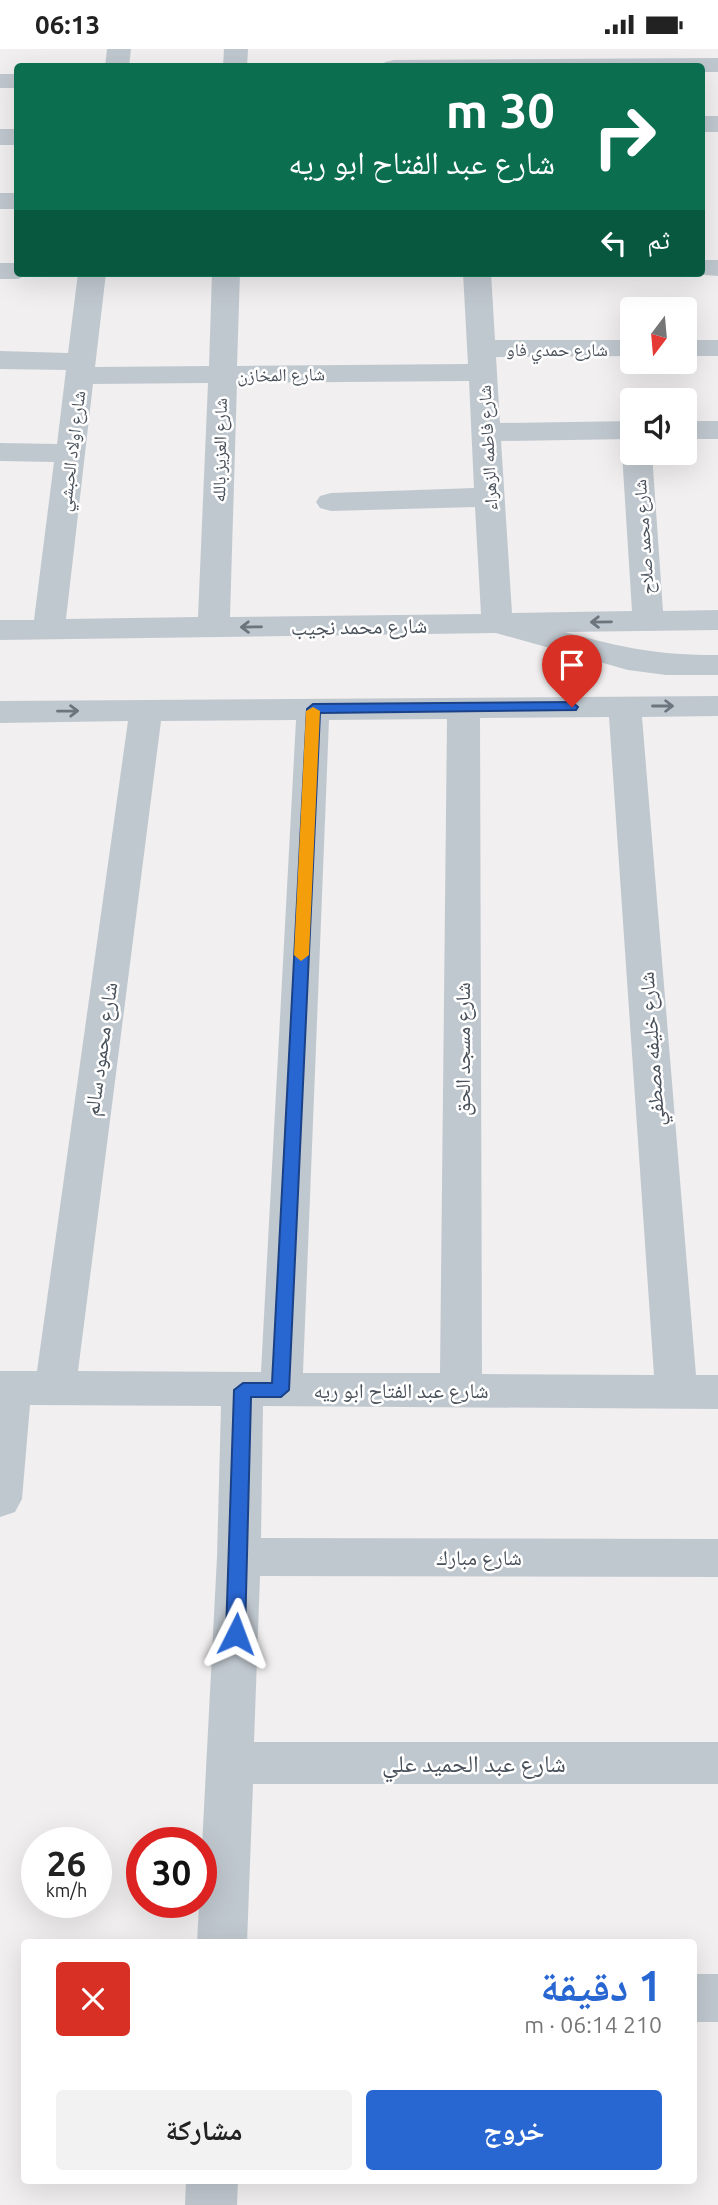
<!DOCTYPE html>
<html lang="ar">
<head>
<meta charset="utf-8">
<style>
	body { margin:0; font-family:Ubuntu,"Noto Naskh Arabic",sans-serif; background:#f2f2f2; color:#222; direction:rtl; height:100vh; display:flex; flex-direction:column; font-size:26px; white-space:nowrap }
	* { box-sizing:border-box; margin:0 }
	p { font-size:23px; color:#767676 }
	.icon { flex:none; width:38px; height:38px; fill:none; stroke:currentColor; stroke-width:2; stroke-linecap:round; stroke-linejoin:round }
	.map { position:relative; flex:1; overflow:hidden; direction:ltr }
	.drawer { position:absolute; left:21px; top:1890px; width:676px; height:245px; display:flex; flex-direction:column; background:#fff; border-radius:7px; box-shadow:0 7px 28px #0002; direction:rtl }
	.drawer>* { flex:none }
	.guide { position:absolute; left:14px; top:14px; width:691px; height:214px; border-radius:7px; box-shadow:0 7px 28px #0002; direction:rtl; background:#0b6e4f; color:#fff; overflow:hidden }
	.needle { width:46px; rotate:196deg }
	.tools { position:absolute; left:620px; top:248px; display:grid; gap:14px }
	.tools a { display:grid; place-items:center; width:77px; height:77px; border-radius:7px; background:#fff; box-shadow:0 7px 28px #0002; font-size:35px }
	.speed { position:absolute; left:21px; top:1778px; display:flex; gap:14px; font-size:35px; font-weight:700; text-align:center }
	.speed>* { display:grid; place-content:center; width:91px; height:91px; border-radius:50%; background:#fff; box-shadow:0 7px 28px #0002; line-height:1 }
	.speed small { font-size:18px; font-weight:400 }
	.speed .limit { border:10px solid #d22; background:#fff; color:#111 }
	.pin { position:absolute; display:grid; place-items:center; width:60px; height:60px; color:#fff; margin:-72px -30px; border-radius:50% 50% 50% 0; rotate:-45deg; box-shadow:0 0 7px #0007 }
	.pin .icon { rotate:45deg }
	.me { position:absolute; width:77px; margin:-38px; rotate:3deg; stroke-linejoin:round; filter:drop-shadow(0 0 5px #0008) }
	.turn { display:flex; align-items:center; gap:24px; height:147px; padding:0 35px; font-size:32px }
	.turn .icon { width:91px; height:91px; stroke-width:2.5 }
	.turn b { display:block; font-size:49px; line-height:60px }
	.then { display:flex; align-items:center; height:66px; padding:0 35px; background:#0003; gap:14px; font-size:26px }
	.round { display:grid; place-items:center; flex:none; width:74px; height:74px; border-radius:7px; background:#f2f2f2 }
	.summary { display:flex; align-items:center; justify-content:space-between; height:119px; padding:0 35px }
	h1 { font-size:42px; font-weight:700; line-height:52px; color:#2866d2 }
	.cta { display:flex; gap:14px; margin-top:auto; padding:14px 35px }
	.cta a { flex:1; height:80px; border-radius:7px; background:#2866d2; color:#fff; font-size:28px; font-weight:700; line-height:80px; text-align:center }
	.cta a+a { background:#f2f2f2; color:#222 }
	.status { display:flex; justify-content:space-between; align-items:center; height:49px; padding:0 35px; background:#fff; direction:ltr }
	.status svg { height:19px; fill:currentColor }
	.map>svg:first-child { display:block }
</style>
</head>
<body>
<div class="status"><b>06:13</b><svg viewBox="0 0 49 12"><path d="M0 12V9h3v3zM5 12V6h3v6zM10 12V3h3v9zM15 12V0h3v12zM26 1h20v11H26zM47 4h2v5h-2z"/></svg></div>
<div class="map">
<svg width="718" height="2156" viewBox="0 0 718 2156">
	<rect width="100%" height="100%" fill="#f1efef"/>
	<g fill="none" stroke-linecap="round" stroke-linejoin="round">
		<g fill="#c0c8cf" fill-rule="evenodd">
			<polygon points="107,0 131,0 129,18 105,18"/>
			<polygon points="224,0 248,0 247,18 223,18"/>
			<polygon points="718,9 718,23 702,23 702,18 382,18 385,13 394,11"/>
			<rect x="0" y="25" width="18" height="14"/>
			<rect x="702" y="67" width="16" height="16"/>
			<rect x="0" y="80" width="18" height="16"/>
			<rect x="0" y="144" width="18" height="16"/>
			<polygon points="702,211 718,211 718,227 692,225 702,224"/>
			<polygon points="0,214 18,214 18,224 30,224 18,230 0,230"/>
			<path d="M78,224H106L95,318L209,317L212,224H240L237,317L468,315L463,224H491L495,291H632V307L496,308L500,374L632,372V390L501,392L512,564L632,562L622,404L632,396V404H652L663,562L718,561V581L565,583C623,599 657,606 718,606V626H666L628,621L496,584L0,591V571H34L54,413L0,412V394L57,395L66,321L0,320V302L68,304ZM469,332L474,439L331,444L320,447L316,453L320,459L331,462L475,458L481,565L230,568L237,334ZM208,334L198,568L66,570L93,335Z"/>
			<rect x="684" y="291" width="34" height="16"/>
			<rect x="684" y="372" width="34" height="18"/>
			<path d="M718,647V667L642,668L696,1326H718V1360L263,1357L261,1489L718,1490V1528L260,1527L254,1693H718V1735H253L247,1894H197L217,1508L221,1357L30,1356L22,1450L15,1463L0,1468V1322H37L128,672L0,674V652ZM609,668L654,1326L482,1325L480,669ZM447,670L440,1324H303L329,671ZM296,671L261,1323L78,1322L161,672Z"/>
			<rect x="693" y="1925" width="25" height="48"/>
			<polygon points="186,2132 238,2132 237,2156 185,2156"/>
		</g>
	</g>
	<defs><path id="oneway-shaft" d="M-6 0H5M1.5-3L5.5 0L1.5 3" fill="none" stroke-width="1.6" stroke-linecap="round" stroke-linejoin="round" transform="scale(1.75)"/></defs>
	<g stroke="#6c747d">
		<use href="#oneway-shaft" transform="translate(601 573) rotate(179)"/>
		<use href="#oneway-shaft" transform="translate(251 578) rotate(179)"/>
		<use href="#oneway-shaft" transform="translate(663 657)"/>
		<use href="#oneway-shaft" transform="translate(68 662) rotate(-1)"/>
	</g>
	<polygon fill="#2866d2" stroke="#1a4288" stroke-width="2" points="572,653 578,658 576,661 320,664 289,1341 281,1348 251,1348 245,1585 242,1591 229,1591 226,1585 234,1341 243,1334 272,1334 307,660 313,655"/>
	<polygon fill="#f59e0b" points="313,658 320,662 309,906 301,912 294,906 306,662"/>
	<g text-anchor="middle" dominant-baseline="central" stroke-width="5" stroke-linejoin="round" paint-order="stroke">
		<g font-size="18" fill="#48505a" stroke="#fff">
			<text x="557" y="300">شارع حمدي فاو</text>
			<text transform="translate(281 325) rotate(-1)">شارع المخازن</text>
			<text transform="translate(487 399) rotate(-93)">شارع فاطمه الزهراء</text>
			<text transform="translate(219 401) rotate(-89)">شارع العزيز بالله</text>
			<text transform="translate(71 402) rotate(-83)">شارع اولاد الحبشي</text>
			<text transform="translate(643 488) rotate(-94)">شارع محمد صلاح</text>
		</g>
		<g font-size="21" fill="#48505a" stroke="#fff">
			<text transform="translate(359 577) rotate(-1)">شارع محمد نجيب</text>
			<text transform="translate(100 1000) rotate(-82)">شارع محمود سالم</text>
			<text transform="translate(462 1000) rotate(-90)">شارع مسجد الحق</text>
			<text transform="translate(651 1000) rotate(-94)">شارع خليفه مصطفي</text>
			<text x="401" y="1341">شارع عبد الفتاح ابو ريه</text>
			<text x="479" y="1508">شارع مبارك</text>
		</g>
		<g font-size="24" fill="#48505a" stroke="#fff">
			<text x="474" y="1714">شارع عبد الحميد علي</text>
		</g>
	</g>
</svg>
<div class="tools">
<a><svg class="needle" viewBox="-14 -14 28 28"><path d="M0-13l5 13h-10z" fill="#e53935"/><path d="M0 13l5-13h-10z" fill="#767676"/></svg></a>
<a><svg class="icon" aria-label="sound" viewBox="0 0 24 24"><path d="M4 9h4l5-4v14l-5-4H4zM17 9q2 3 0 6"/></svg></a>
</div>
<div class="speed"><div>26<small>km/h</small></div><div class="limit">30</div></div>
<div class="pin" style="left:572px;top:658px;background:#d93025"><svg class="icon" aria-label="arrive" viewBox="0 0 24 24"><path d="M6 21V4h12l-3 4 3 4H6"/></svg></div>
<svg class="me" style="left:236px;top:1585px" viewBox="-20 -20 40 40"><path d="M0-17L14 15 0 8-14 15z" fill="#2866d2" stroke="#fff" stroke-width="4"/></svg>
<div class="guide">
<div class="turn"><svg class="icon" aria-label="right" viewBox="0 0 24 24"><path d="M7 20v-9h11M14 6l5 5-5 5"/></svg><div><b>30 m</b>شارع عبد الفتاح ابو ريه</div></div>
<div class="then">ثم<svg class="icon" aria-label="left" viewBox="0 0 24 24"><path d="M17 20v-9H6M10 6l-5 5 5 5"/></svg></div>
</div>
<section class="drawer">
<div class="summary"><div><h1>1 دقيقة</h1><p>210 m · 06:14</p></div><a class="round" style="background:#d93025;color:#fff"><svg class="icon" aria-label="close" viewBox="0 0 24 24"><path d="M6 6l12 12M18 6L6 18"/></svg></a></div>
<div class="cta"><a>خروج</a><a>مشاركة</a></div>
</section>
</div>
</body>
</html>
